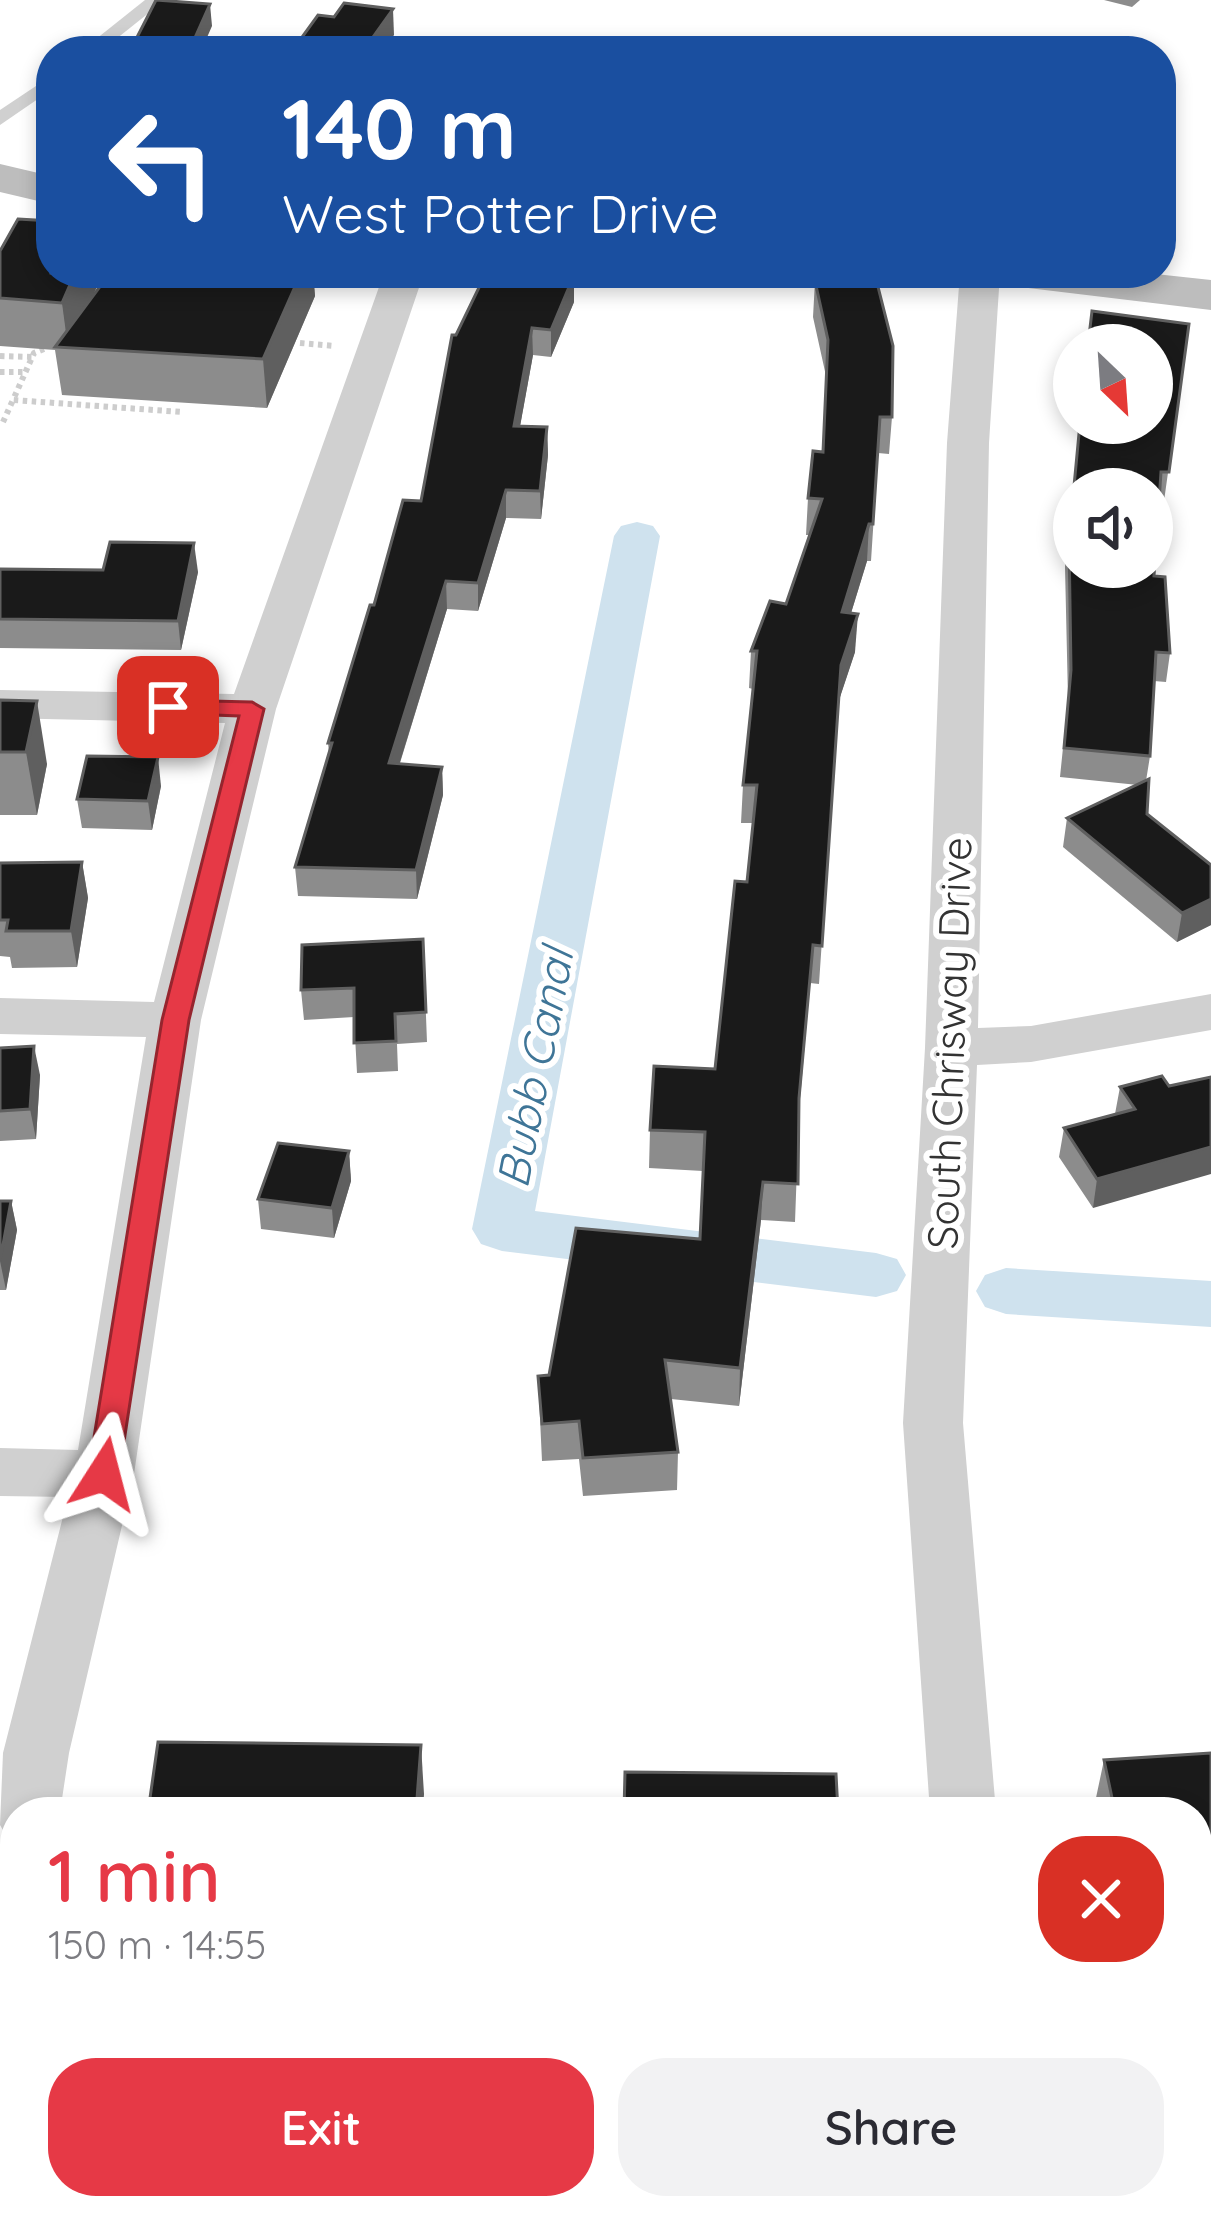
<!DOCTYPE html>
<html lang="en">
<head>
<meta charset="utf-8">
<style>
	body { margin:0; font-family:Quicksand,sans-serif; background:#f2f2f3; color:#2b2b33; height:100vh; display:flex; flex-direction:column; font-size:45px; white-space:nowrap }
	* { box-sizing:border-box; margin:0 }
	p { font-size:39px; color:#7c7c81 }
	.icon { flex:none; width:66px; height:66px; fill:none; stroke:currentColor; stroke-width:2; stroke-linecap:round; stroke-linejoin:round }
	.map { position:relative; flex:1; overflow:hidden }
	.drawer { position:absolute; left:0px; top:1797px; width:1212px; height:423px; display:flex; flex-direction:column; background:#fff; border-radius:48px 48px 0 0; box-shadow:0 6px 18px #0003 }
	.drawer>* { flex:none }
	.banner { position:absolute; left:36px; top:36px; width:1140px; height:252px; border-radius:48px; box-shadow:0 6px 18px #0003; background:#1a4fa0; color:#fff; overflow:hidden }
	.needle { width:78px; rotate:155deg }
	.fabs { position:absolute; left:1053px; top:324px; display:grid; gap:24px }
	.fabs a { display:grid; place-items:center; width:120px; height:120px; border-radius:50%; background:#fff; box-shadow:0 6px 18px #0003; font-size:60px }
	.pin { position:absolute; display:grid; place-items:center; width:102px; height:102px; color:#fff; margin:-51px; border-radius:24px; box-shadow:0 6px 18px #0006 }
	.me { position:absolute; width:132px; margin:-66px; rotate:9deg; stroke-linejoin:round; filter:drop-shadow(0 0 9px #0008) }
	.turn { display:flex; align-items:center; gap:42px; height:252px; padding:0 48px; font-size:54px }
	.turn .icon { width:156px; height:156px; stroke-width:2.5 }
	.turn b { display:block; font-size:84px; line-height:102px }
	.round { display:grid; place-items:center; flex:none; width:126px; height:126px; border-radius:48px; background:#f2f2f3 }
	.overview { display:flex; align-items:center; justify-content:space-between; height:204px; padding:0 48px }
	h1 { font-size:72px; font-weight:600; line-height:90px; color:#e63946 }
	.action { display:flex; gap:24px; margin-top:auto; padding:24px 48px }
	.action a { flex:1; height:138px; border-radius:48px; background:#e63946; color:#fff; font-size:48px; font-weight:600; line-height:138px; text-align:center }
	.action a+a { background:#f2f2f3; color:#2b2b33 }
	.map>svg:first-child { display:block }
</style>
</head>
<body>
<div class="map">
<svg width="1211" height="2219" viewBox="0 0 1211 2219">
	<rect width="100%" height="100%" fill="#fff"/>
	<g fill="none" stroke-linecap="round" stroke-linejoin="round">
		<g fill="#cfe2ee" fill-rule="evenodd">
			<polygon points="637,522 653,526 660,536 535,1211 876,1253 897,1259 906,1275 897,1291 876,1297 502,1251 481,1244 472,1229 614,536 621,526"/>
			<polygon points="1006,1268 1211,1281 1211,1327 1006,1314 985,1307 976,1291 985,1275"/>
		</g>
		<g stroke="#cdcdcd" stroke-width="6" stroke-dasharray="4.5 4.5" stroke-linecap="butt">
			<polyline points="300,343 335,346"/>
			<polyline points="44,349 34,353 13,400 182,412"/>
			<polyline points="0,356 32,357"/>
			<polyline points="0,372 26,372"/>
			<polyline points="3,422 13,400"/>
		</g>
		<g fill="#d0d0d0" fill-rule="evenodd">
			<polygon points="145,0 165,0 101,51 81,51"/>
			<polygon points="51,76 51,90 0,125 0,110"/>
			<rect x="642" y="2205" width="36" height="14"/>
		</g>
		<g fill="#d0d0d0" fill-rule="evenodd">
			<polygon points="384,273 424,273 276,709 201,1020 134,1474 69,1753 60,1812 15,1812 15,1836 4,1832 0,1825 3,1753 68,1497 0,1496 0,1448 78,1450 146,1037 0,1034 0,998 154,1002 225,723 0,718 0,690 234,694"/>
			<polygon points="960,273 1000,273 989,443 978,1028 1031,1026 1211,994 1211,1030 1031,1062 977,1065 963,1423 996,1812 930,1812 903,1423 925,1048 947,443"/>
			<polygon points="15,1854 15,2003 0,2008 0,1860"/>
			<polygon points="953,2205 1027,2205 1028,2219 954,2219"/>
		</g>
		<g fill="#bdbdbd" fill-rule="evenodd">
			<polygon points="0,164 51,176 51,204 0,192"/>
			<polygon points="996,273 1146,273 1211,280 1211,310 1020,287 1003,283"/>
			<polygon points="0,2122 15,2123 15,2205 20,2205 0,2206"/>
			<polygon points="791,2205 921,2205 927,2219 797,2219"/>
		</g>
	</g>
	<g fill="#8c8c8c">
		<polygon points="1104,0 1140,0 1132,7"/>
		<polygon points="0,251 51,273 103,273 92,296 110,273 313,273 315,296 267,408 62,395 55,350 0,346"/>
		<polygon points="574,275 574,302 551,357 533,355 520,426 547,427 548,455 541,519 506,518 478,611 447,609 400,763 442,767 443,795 417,899 298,896 295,867 329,753 328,743 374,605 421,501 456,335"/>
		<polygon points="815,281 892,417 889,454 878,453 871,561 867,561 851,613 855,652 838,703 819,984 810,983 799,1112 795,1222 761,1220 739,1406 671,1399 678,1452 677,1490 583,1496 579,1459 542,1461 538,1376 549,1375 700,1239 703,1171 649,1168 650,1130 715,1069 747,882 753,823 741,823 743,785 753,689 749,688 751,651 786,604 810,535 806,535 808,498 823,452 826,376 813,317"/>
		<polygon points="1189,324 1164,501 1159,500 1154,576 1170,653 1166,682 1154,681 1150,756 1146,781 1147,814 1211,865 1211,925 1177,942 1063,847 1067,818 1138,785 1060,777 1068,699 1065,567 1080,423"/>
		<polygon points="0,569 198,572 181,650 0,648"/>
		<polygon points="0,700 47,764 37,815 0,815"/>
		<polygon points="161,786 152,830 82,828 77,799"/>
		<polygon points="82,862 88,898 77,967 12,968 10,957 0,956 0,863"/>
		<polygon points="423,939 427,1042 397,1044 398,1071 357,1073 354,1017 304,1020 301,990"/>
		<polygon points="0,1048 40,1075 36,1139 0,1141"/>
		<polygon points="1162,1076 1093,1208 1059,1157 1064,1128 1115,1114 1120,1087"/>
		<polygon points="349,1151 351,1181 334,1238 261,1229 258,1199"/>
		<polygon points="0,1201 11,1201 17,1230 6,1290 0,1290"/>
		<polygon points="1211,1753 1211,2136 1197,2128 1197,1812 1093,1812 1104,1760"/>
	</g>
	<g fill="#5f5f5f">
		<polygon points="210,4 212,26 201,51 189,51"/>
		<polygon points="393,9 394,35 383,51 363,51"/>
		<polygon points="75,273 103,273 70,348 68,348 62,303"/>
		<polygon points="301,273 313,273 315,296 267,408 263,359"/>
		<polygon points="574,275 574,302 551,357 551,330"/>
		<polygon points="532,328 533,355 515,454 514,426"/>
		<polygon points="547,427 548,455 541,519 540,491"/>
		<polygon points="506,490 506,518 478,611 478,583"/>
		<polygon points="869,524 867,561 840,649 842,612"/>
		<polygon points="194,543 198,572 181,650 178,621"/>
		<polygon points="446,581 447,609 391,791 389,763"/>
		<polygon points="858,614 855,652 838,703 841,665"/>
		<polygon points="37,701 47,764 37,815 26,752"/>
		<polygon points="158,757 161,786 152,830 148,801"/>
		<polygon points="442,767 443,795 417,899 416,870"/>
		<polygon points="82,862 88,898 77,967 71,931"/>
		<polygon points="1211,899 1211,925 1177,942 1182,913"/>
		<polygon points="34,1046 40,1075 36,1139 30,1109"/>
		<polygon points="1211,1147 1211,1174 1093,1208 1097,1179"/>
		<polygon points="349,1151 351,1181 334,1238 332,1208"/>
		<polygon points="763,1182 761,1220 739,1406 740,1368"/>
		<polygon points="11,1201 17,1230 6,1290 0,1261"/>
		<polygon points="421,1745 424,1794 423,1812 416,1812"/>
	</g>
	<g fill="#1a1a1a" stroke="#5f5f5f" stroke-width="3" fill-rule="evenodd">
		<polygon points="156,0 210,4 189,51 130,51"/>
		<polygon points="344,3 393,9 363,51 292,51 318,15 334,17"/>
		<polygon points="18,219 51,221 51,273 75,273 62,303 0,298 0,251"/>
		<polygon points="110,273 301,273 263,359 55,347"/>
		<polygon points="486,273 556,273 574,275 551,330 532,328 514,426 547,427 540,491 506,490 478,583 446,581 389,763 442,767 416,870 295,867 332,743 328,743 370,605 374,605 403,500 421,501 452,335 456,335"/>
		<polygon points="876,279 893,346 892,417 880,417 873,524 869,524 842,612 858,614 841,665 822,946 813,945 799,1098 798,1184 763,1182 740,1368 665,1360 678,1452 583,1458 579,1421 542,1424 538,1376 549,1375 576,1228 700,1239 705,1132 650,1130 654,1066 715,1069 735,881 747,882 757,785 743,785 757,651 751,651 770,601 786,604 822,499 808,498 813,451 823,452 828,340 815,281"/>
		<path d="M1092,311L1189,324L1169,472H1161L1154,576L1165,577L1170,653L1156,652L1150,756L1064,748L1071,670L1069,539L1080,423H1152V345H1088ZM1074,489H1152V567H1074Z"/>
		<polygon points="110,542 194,543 178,621 0,619 0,569 103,570"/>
		<polygon points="0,700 37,701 26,752 0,752"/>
		<polygon points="87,756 158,757 148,801 77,799"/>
		<polygon points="1149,779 1147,814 1211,865 1211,899 1182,913 1067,818"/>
		<polygon points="82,862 71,931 6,931 8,920 0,920 0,863"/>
		<polygon points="423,939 426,1012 395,1014 396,1041 354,1043 354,988 301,990 302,945"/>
		<polygon points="34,1046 30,1109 0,1111 0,1048"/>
		<polygon points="1162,1076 1169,1086 1211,1077 1211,1147 1097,1179 1064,1128 1135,1109 1120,1087"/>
		<polygon points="278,1143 349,1151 332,1208 258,1199"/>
		<polygon points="0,1201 11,1201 0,1261"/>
		<polygon points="158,1742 421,1745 416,1812 148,1812"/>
		<polygon points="1211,1753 1211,2068 1197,2052 1197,1812 1115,1812 1104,1760"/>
		<polygon points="625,1772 836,1774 838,1812 624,1812"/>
	</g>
	<polygon fill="#e63946" stroke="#96252e" stroke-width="3" points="168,700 252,702 264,709 189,1020 119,1474 114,1483 93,1483 88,1474 162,1020 239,716 160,713 156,707"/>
	<g text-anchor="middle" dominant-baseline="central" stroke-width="12" stroke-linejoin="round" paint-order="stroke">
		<g font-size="42" fill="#333" stroke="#fff">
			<text transform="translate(949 1043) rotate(-88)">South Chrisway Drive</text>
		</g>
		<g font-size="45" font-style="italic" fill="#3f7597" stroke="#fff">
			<text transform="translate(534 1068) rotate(-79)">Bubb Canal</text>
		</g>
	</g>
</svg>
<div class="fabs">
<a><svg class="needle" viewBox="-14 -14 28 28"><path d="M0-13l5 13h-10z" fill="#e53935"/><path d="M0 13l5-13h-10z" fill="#7c7c81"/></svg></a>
<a><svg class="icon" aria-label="sound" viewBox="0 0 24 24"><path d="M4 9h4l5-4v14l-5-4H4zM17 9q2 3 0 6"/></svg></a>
</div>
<div class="pin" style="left:168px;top:707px;background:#d93025"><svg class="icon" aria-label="arrive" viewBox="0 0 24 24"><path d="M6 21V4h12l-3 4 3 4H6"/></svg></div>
<svg class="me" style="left:104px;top:1474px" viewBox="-20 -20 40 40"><path d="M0-17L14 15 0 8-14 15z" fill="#e63946" stroke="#fff" stroke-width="4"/></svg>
<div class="banner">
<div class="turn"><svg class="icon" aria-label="left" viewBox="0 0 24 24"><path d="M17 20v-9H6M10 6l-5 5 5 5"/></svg><div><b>140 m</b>West Potter Drive</div></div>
</div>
<section class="drawer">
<div class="overview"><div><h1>1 min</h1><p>150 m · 14:55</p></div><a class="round" style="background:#d93025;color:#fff"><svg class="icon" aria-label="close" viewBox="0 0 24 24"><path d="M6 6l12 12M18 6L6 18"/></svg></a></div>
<div class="action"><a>Exit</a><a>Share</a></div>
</section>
</div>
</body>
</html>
